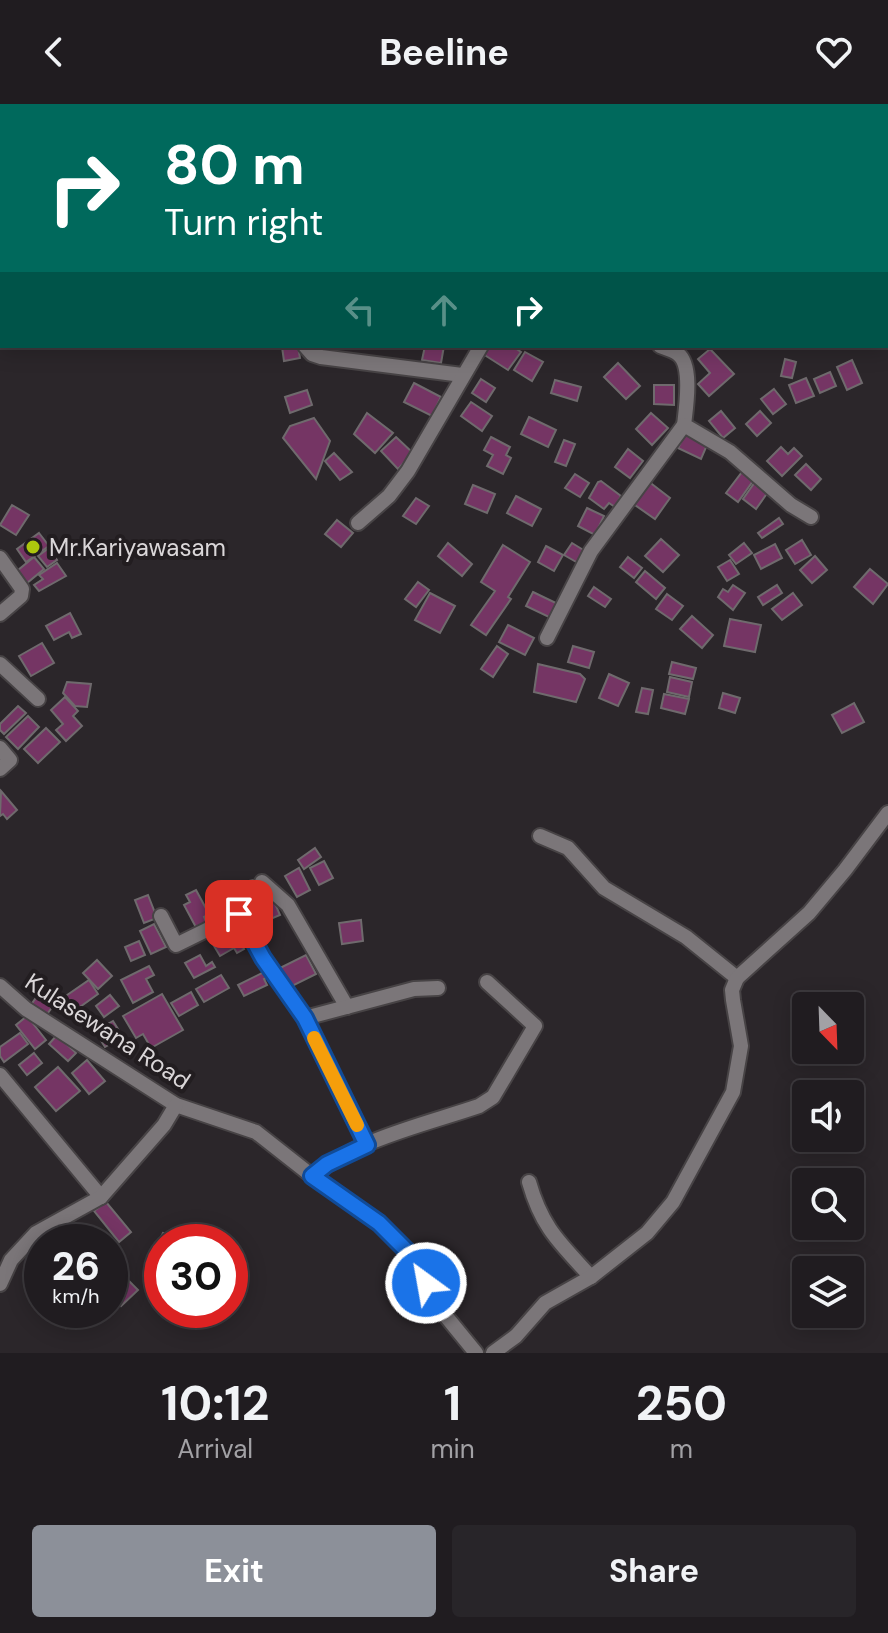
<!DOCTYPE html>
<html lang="en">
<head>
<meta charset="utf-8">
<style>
	body { margin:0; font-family:"DM Sans",sans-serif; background:#282529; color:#f1f3f6; height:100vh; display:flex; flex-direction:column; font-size:30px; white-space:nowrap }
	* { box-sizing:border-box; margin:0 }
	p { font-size:26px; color:#a2a1a5 }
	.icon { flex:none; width:44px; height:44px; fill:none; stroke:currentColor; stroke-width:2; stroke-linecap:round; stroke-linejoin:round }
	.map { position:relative; height:1249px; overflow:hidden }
	.side { display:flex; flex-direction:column; background:#201c20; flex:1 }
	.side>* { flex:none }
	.top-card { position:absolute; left:0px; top:0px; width:888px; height:244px; box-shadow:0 4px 20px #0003,0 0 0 2px #3d3a3e; background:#00695c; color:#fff; overflow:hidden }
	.needle { width:52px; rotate:157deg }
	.fabs { position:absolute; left:792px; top:888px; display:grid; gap:16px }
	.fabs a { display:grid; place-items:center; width:72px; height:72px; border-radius:8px; background:#201c20; box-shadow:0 4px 20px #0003,0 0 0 2px #3d3a3e; font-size:40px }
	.speed { position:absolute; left:24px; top:1120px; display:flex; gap:16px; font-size:40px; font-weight:700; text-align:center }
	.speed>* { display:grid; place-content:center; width:104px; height:104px; border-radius:50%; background:#201c20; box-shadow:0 4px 20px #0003,0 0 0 2px #3d3a3e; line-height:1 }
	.speed small { font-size:20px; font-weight:400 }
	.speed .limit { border:12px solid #d22; background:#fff; color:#111 }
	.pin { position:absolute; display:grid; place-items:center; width:68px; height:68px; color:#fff; margin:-34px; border-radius:16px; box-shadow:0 4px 12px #0006 }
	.me { position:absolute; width:88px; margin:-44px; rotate:328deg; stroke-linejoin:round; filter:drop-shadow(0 0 6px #0008) }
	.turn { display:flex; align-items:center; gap:28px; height:168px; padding:0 32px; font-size:36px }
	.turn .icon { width:104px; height:104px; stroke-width:2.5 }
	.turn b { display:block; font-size:56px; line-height:68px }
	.lanes { display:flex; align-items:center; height:76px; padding:0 32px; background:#0003; justify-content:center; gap:40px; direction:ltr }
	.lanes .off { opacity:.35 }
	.eta { display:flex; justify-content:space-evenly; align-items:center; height:136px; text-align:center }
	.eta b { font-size:48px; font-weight:700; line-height:56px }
	.action { display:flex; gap:16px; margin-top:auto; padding:16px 32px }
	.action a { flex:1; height:92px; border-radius:8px; background:#8c9099; color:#fff; font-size:32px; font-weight:700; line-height:92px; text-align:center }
	.action a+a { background:#282529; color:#f1f3f6 }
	header { display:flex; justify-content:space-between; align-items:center; height:104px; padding:0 32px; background:#201c20; font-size:36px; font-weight:700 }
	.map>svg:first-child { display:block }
</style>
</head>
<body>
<header><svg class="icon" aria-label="back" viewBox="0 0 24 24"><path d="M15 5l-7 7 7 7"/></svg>Beeline<svg class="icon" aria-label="heart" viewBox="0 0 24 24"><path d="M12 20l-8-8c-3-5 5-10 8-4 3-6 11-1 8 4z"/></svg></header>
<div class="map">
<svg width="888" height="1249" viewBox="0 0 888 1249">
	<rect width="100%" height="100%" fill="#2b262a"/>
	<g fill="#753564" stroke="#6f6a6d" stroke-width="2">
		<polygon points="298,242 300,254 284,257 282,243"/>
		<polygon points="425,242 444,242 441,259 422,256"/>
		<polygon points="488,242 512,242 521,248 508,266 483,250"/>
		<polygon points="710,245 734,270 709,292 698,280 710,269 698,255"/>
		<polygon points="525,248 543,258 532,277 514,266"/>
		<polygon points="785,255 796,258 792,274 781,272"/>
		<polygon points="852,256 862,279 847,286 837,263"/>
		<polygon points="618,259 640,282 626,295 604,273"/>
		<polygon points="830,268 836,282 820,289 814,275"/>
		<polygon points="806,274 814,292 796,299 789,281"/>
		<polygon points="481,275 495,284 486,298 472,289"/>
		<polygon points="555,276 581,283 577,297 551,289"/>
		<polygon points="414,279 441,293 432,312 404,298"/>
		<polygon points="654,281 674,281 674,301 654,300"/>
		<polygon points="774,285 786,300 773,310 761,295"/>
		<polygon points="307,286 312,301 290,309 285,293"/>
		<polygon points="471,298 492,312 482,327 461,312"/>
		<polygon points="721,307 735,324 723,334 709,317"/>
		<polygon points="760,307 771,319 757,332 746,320"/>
		<polygon points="367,309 393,329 375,349 354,330"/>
		<polygon points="651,309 668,324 652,341 636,325"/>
		<polygon points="529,313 556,326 548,343 521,330"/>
		<polygon points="314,314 330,337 316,375 283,334 290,322"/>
		<polygon points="685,330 707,341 701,355 678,344"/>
		<polygon points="396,333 413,349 398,365 381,347"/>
		<polygon points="491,333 510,343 506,351 511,354 503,370 487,362 493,351 484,346"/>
		<polygon points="564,336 575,340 566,362 555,358"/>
		<polygon points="781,343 788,350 794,344 802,352 782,372 767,357"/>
		<polygon points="628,345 643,357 630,374 615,363"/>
		<polygon points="334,349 352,368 340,376 325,357"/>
		<polygon points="806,360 821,375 811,386 795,371"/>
		<polygon points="742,368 753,377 738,398 726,389"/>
		<polygon points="575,370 589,379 580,393 565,384"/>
		<polygon points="601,377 621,392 615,403 609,399 604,405 589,394 598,378"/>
		<polygon points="648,377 670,394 655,415 632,399"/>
		<polygon points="755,378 768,388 756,405 743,395"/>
		<polygon points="473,381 495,390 487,409 465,400"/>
		<polygon points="516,392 541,405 532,422 507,409"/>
		<polygon points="416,394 429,402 416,420 403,412"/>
		<polygon points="12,401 29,411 16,431 0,421"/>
		<polygon points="587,404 604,412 595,431 578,422"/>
		<polygon points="779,414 783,420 762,434 758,429"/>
		<polygon points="337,416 353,429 341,443 325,430"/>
		<polygon points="39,429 49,442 26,458 17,445"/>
		<polygon points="661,435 679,451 663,468 645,452"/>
		<polygon points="802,436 811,451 795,460 786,446"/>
		<polygon points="448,439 472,460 462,472 438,452"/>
		<polygon points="572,439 585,447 578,459 564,451"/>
		<polygon points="744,439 752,449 736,460 729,451"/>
		<polygon points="775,440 782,454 761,465 754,451"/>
		<polygon points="503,441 530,458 508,493 511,495 486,531 471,521 495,487 481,478"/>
		<polygon points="546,442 563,451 554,467 538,458"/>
		<polygon points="49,444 57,456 47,463 38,452"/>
		<polygon points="815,452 827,466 812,479 800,466"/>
		<polygon points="34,453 44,465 27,479 17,467"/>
		<polygon points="628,453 642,464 634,474 620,463"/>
		<polygon points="730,456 739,470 727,477 718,463"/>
		<polygon points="57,459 66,472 39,487 34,481 43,475 39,471"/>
		<polygon points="870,465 888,480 873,500 854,483"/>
		<polygon points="645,467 665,484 656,495 636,478"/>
		<polygon points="418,478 429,486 416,503 405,495"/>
		<polygon points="733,481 745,489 733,506 718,493 723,485 728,488"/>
		<polygon points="777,481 782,489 763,501 758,493"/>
		<polygon points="594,483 611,495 605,503 588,492"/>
		<polygon points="533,488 558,500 551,514 526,502"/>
		<polygon points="430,489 455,502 440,529 415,516"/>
		<polygon points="793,489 802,501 782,516 772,505"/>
		<polygon points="667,490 683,502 672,516 656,505"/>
		<polygon points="70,509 81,530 72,534 69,528 54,536 46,522"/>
		<polygon points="692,512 713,531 702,544 680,525"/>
		<polygon points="730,515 761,521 755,548 724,542"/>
		<polygon points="508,521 534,534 525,551 499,538"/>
		<polygon points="42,539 54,559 31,572 19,552"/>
		<polygon points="497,542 508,550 493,573 481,565"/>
		<polygon points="573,542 594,548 589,564 568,558"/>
		<polygon points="672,558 696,564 693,575 669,570"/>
		<polygon points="538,560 580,570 585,575 576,598 534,588"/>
		<polygon points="609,570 629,579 618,602 599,594"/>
		<polygon points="670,573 692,578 689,593 667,588"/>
		<polygon points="67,578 91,580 87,603 75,602 63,589"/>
		<polygon points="642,584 653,586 648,610 636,608"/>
		<polygon points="723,589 740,594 735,609 719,604"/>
		<polygon points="664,590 689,595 685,610 661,604"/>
		<polygon points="65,593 78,607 73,612 82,622 66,637 56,626 63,620 51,606"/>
		<polygon points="854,599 864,618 842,629 832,611"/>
		<polygon points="18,602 26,609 4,630 0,626 0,620"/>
		<polygon points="28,612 39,623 18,645 6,633"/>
		<polygon points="46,624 60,638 38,659 24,645"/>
		<polygon points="1,687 17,706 7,715 3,710 0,712"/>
		<polygon points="315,744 321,753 304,765 298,756"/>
		<polygon points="324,757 333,774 319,781 310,764"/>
		<polygon points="299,764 310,786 297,793 285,772"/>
		<polygon points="255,776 258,793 240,796 237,779"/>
		<polygon points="196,786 209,810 204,813 208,821 198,827 184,801 190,798 186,791"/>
		<polygon points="148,791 157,814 144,819 135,796"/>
		<polygon points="273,795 280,811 254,822 247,806"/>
		<polygon points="361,816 363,837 342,840 339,819"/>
		<polygon points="154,820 166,843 151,850 140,827"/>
		<polygon points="240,822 245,833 240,836 244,845 237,849 234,844 220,852 211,837"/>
		<polygon points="139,837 145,851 131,857 125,843"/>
		<polygon points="200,851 206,862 212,858 215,863 194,874 185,859"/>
		<polygon points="306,851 316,870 290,883 280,864"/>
		<polygon points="97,856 112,872 98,885 83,869"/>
		<polygon points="149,862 154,871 146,875 153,888 133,899 121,876"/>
		<polygon points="266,867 269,873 264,875 267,881 244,892 238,881"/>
		<polygon points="221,871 229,884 204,898 196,885"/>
		<polygon points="89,876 98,890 70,910 60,896"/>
		<polygon points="191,888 198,901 179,912 171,899"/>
		<polygon points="162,890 183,926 151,944 143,930 136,934 123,912"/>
		<polygon points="38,891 53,902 45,913 30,902"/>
		<polygon points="110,891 119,902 104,913 96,902"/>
		<polygon points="27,912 46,936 35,945 16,921"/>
		<polygon points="113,917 123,933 105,943 95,927"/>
		<polygon points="20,929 28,940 4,958 0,952 0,943"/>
		<polygon points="57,931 76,949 68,957 49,940"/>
		<polygon points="34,949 42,959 27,971 19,961"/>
		<polygon points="87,956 105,977 89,990 72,969"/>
		<polygon points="58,963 80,987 56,1007 35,983"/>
		<polygon points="106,1098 131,1128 119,1138 94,1107"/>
		<polygon points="163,1129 180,1138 162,1138 162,1167 147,1159"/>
		<polygon points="230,1155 241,1155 243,1182 230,1183"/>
		<polygon points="121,1169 138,1186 121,1202 117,1198 110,1205 110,1181"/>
		<polygon points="65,1206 70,1206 78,1214 66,1224 57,1213"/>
	</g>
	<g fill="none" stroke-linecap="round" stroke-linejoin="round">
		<g stroke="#474345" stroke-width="18">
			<g id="minor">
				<polyline points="159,0 159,2"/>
				<polyline points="487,0 488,2"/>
				<polyline points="612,0 612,2"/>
				<polyline points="816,0 817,2"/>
				<polyline points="305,242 312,250 321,253 462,271"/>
				<path d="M660,242C665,244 673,246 678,250C693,261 686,304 684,321L730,348L791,401L811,413"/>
				<polyline points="358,419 389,392 408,367 481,242"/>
				<polyline points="0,454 22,485 21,492 0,510"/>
				<polyline points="547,534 591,447 684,321"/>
				<polyline points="0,560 38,595"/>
				<polyline points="0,644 10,656 0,665"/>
				<polyline points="540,732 568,744 604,784 686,833 737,874"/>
				<polyline points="262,778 288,801 347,903"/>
				<polyline points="161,812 176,841 239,810 263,854 305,914 367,1041"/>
				<polyline points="0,882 26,905 176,1001 256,1028 312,1072 379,1119 417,1157 436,1200 476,1249"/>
				<polyline points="305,914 414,885 438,884"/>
				<polyline points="0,971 101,1093"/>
				<path d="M312,1072C358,1035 423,1021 479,1002L493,993L535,922L487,878"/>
				<path d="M529,1078C542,1124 560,1139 591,1173"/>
				<polyline points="0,1180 11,1156 36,1129 101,1093 164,1021 176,1001"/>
				<polyline points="493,1249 516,1232 545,1199 591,1173 647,1129 673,1098 733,988 741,942 733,896 732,886 737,874 809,809 845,766 888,709"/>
			</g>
		</g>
		<use href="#minor" stroke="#7b7679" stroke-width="14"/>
	</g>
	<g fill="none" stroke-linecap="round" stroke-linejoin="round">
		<g stroke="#114b97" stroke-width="20">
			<polyline id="route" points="239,810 263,854 305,914 367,1041 327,1060 312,1072 379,1119 417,1157 426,1179"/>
		</g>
		<use href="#route" stroke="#1a73e8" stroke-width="14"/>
		<polyline stroke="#f59e0b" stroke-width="14" points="314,934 357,1021"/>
	</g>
	<circle fill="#adc60d" stroke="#221d20" stroke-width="3" cx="33" cy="443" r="8"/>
	<g text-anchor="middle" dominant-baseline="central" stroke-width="8" stroke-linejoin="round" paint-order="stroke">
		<g font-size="24" fill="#dad6d8" stroke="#221d20" text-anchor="start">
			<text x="49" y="443">Mr.Kariyawasam</text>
		</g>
		<g font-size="24" fill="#dad6d8" stroke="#221d20">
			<text transform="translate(108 927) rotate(33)">Kulasewana Road</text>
		</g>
	</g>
</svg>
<div class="fabs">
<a><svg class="needle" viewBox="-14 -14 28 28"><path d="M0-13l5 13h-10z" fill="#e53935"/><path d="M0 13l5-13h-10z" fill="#a2a1a5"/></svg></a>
<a><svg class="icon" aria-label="sound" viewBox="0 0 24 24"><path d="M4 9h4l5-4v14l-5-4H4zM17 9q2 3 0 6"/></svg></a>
<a><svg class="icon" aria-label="search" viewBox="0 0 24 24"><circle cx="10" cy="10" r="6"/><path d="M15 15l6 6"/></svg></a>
<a><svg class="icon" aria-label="layers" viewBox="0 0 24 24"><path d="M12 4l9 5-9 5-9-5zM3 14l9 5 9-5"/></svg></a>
</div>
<div class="speed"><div>26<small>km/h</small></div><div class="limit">30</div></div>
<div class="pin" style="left:239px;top:810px;background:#d93025"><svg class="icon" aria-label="arrive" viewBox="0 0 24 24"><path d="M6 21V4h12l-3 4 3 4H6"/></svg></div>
<svg class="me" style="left:426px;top:1179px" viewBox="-20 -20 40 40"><circle r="17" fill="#1a73e8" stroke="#fff" stroke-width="3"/><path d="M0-11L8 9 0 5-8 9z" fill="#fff"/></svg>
<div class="top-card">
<div class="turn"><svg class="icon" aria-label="right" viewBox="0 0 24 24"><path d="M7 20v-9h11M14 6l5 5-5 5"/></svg><div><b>80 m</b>Turn right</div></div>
<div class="lanes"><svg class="icon off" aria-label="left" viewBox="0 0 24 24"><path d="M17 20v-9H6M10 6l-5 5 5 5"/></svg><svg class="icon off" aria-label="ahead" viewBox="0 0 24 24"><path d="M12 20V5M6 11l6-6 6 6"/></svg><svg class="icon" aria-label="right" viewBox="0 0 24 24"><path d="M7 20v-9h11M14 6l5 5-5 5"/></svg></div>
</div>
</div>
<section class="side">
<div class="eta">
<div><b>10:12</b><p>Arrival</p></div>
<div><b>1</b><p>min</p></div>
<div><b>250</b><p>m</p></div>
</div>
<div class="action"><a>Exit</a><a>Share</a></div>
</section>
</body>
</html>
